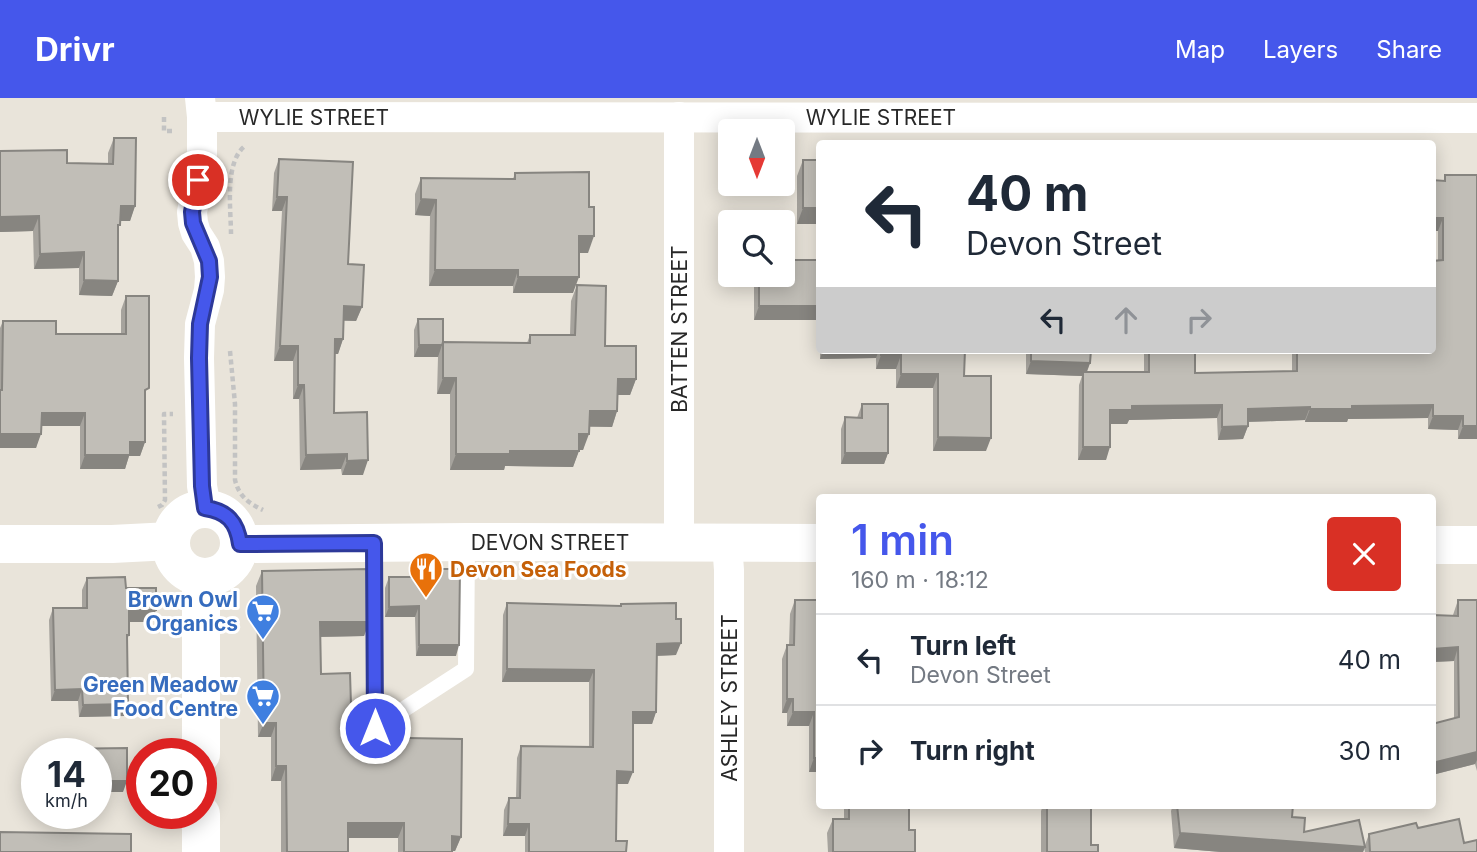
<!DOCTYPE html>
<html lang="en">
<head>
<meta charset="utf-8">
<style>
	body { margin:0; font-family:Inter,sans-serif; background:#f6f6f7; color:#1f2937; height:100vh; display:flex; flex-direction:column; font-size:26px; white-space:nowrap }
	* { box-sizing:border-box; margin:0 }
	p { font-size:23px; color:#747a83 }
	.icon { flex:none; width:38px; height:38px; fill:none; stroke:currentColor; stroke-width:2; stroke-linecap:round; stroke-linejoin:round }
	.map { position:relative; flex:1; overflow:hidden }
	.details { position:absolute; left:816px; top:396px; width:620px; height:315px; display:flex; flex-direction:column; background:#fff; border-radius:7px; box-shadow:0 4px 18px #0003 }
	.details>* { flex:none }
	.top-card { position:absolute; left:816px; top:42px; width:620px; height:214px; border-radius:7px; box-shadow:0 4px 18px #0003; background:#fff; color:#1f2937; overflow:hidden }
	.needle { width:46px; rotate:180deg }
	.controls { position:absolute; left:718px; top:21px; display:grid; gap:14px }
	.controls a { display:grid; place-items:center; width:77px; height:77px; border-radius:7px; background:#fff; box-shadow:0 4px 18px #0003; font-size:35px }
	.speed { position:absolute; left:21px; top:640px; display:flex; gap:14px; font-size:35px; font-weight:700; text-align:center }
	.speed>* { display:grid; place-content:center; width:91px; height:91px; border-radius:50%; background:#fff; box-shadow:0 4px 18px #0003; line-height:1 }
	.speed small { font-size:18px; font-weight:400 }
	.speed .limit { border:10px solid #d22; background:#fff; color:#111 }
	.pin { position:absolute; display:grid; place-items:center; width:60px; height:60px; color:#fff; margin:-30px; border:4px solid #fff; border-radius:50%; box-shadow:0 2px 7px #0007 }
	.me { position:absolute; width:77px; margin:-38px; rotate:0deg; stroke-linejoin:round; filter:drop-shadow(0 0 5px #0008) }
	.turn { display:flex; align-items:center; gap:24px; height:147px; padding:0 35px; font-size:32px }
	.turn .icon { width:91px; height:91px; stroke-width:2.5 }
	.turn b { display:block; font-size:49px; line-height:60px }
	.lanes { display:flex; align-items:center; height:66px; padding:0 35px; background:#0003; justify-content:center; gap:35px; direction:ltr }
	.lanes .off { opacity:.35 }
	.round { display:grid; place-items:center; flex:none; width:74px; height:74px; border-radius:7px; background:#f6f6f7 }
	.headline { display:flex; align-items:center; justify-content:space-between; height:119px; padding:0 35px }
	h1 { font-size:42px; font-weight:600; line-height:52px; color:#4557eb }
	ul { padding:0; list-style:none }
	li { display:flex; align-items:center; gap:21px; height:91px; padding:0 35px; border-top:2px solid #e0e1e3 }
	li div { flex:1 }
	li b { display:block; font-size:26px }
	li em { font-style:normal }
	header { display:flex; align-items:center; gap:42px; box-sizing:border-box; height:98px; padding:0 35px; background:#4557eb; color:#fff }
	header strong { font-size:33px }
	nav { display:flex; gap:38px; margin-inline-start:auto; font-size:24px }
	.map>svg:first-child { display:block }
</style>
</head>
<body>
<header>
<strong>Drivr</strong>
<nav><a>Map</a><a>Layers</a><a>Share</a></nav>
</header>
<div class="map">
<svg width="1477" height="754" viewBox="0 0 1477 754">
	<rect width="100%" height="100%" fill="#e9e4da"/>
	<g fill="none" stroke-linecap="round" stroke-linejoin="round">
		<g stroke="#c3c3c3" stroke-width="4.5" stroke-dasharray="5 3.5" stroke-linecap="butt">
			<polyline points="164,19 164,33 173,33"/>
			<path d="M231,136C231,112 224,64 245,48"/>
			<path d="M230,253L235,306V382C239,398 248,405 263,412"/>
			<polyline points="158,409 162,407 165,402 164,316 173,316"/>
		</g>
		<g stroke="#fff" stroke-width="16">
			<polyline points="374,445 375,630"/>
			<polyline points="375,630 466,571 467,444"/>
		</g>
		<g stroke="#fff" stroke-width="30">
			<polyline points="200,0 202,19 202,61 192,114 193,125 196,135 205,149 209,163 210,179 209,192 200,226 199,260 202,388 206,410"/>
			<polyline points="202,19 1477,20"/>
			<polyline points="679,19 679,444"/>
			<polyline points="727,445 729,472 729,754"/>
		</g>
		<g stroke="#fff" stroke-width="38">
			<circle cx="205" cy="445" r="34"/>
			<polyline points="0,446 112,446 171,443"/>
			<polyline points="240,446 467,444 819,445"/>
			<polyline points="1432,447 1477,447"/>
			<polyline points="201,656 201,480"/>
			<polyline points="201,716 201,754"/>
		</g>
	</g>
	<g fill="#a6a39d">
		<polygon points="114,40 135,108 130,123 120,123 118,133 118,183 112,198 79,197 79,170 34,171 33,133 0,134 67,65 108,66 108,55"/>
		<polygon points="279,61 348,166 362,209 356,223 344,223 343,241 338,256 335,256 334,315 363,377 342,377 341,371 300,372 299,301 293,301 293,263 274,263 282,113 272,113 274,75"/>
		<polygon points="803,62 819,126 797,126 797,78"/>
		<polygon points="515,75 588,155 579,155 573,195 513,195 513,188 429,188 430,118 415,117 415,96 421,80 513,81"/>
		<polygon points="1445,77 1477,341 1458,341 1458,332 1428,331 1428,320 1348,321 1347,324 1305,324 1305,322 1248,324 1248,328 1243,341 1218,342 1217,320 1129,322 1127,326 1110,326 1106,362 1078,362 1079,287 1082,278 1026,276 1026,252 1091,252 1090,265 1087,274 1144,274 1144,252 1195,252 1195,275 1292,273 1292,252 1432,252 1438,163 1438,133 1432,133"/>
		<polygon points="754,177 782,177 819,222 754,222"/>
		<polygon points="577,187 605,248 636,281 630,297 618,297 617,313 612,329 589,329 583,352 579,352 573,369 505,368 504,372 450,372 450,296 437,296 438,259 414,259 414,232 418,221 443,244 527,245 530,237 570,237 571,203"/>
		<polygon points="126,198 145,300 145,344 140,358 129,358 125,371 80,371 80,328 41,328 36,350 0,350 0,230 3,223 56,236 121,236 121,212"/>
		<polygon points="820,252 965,252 964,278 986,353 933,353 933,290 896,290 896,271 876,271 876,260 820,261"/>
		<polygon points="862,306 888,355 884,366 841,366 841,331 845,319 857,320"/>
		<polygon points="418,471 456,558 416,558 415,519 385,519 385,490 389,479 415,479"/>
		<polygon points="262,473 369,524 364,538 320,539 321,576 352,639 461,739 455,753 398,754 398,740 348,740 348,754 281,754 281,683 271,683 271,639 258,639 256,488"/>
		<polygon points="87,480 126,490 152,524 129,524 129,537 127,542 128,606 124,618 79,619 78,603 51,603 49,522 53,510 82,510 82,492"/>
		<polygon points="795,502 819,502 819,674 809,674 809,628 787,628 787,615 782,615 782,561 787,547 789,547 790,516"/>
		<polygon points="1458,502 1477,502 1477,673 1475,666 1432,677 1432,626 1454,620 1454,563 1432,564 1432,519 1453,517"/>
		<polygon points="507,505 621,508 621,506 676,557 657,558 656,614 652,626 633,626 628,686 617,686 616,743 626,754 525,754 525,738 503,738 504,712 509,700 516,700 517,660 521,648 589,649 589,584 502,584 503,517"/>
		<polygon points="844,707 909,707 909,732 915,754 828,754 827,735 833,721 844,721"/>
		<polygon points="1043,707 1091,707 1091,747 1098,754 1041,754 1041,713"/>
		<polygon points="1173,707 1293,707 1292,719 1304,734 1365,749 1363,754 1221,754 1174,750 1171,713"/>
		<polygon points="1418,730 1464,745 1477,754 1365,754 1364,750 1369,736"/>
	</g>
	<g fill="#878580">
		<polygon points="277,99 287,99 282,113 272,113"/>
		<polygon points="421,101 436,102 430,118 415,117"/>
		<polygon points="121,108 135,108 130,123 115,123"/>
		<polygon points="803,110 819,110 819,126 797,126"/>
		<polygon points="39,118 33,133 0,134 0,119"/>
		<polygon points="1432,120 1443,120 1438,133 1432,133"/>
		<polygon points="579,138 594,138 588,155 573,155"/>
		<polygon points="84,154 79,170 34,171 40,156"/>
		<polygon points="435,172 518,172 513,188 429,188"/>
		<polygon points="518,179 579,179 573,195 513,195"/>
		<polygon points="84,182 118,183 112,198 79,197"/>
		<polygon points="344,208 362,209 356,223 339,222"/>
		<polygon points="759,208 819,208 819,222 754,222"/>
		<polygon points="335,241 343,241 338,256 330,256"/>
		<polygon points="419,247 442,247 438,259 414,259"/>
		<polygon points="280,248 298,248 293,263 274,263"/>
		<polygon points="823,252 879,252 876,260 820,261"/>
		<polygon points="881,257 901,257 896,271 876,271"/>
		<polygon points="1031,263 1090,265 1085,278 1083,274 1082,278 1026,276"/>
		<polygon points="901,276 938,276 933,290 896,290"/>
		<polygon points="443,280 456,280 450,296 437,296"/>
		<polygon points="618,281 636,281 630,297 613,297"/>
		<polygon points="298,287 304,287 299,301 293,301"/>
		<polygon points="1222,307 1217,320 1129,322 1127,326 1106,326 1110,312 1132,308"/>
		<polygon points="1433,307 1428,320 1348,321 1347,324 1305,324 1310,311 1352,308"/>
		<polygon points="1310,309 1305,322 1243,324 1248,311"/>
		<polygon points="590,313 617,313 612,329 584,328"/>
		<polygon points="42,315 85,315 80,328 37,328"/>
		<polygon points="1433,318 1463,318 1458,332 1428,331"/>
		<polygon points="1248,328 1243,341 1218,342 1222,329"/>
		<polygon points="1463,328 1477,328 1477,341 1458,341"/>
		<polygon points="0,336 41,336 36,350 0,350"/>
		<polygon points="579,336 589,336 583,352 573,352"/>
		<polygon points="938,339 991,340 986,353 933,353"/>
		<polygon points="130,344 145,344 140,358 129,358 125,371 80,371 85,357"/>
		<polygon points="1083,349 1110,349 1106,362 1078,362"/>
		<polygon points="510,353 579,353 573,369 505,368 504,372 450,372 456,356"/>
		<polygon points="845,355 888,355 884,366 841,366"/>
		<polygon points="347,356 341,371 300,372 306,357"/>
		<polygon points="368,362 363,377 342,377 347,363"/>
		<polygon points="419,508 415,519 385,519 389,509"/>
		<polygon points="129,512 156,512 152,524 125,524"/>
		<polygon points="320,524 369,524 364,538 314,539"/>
		<polygon points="681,545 676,557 652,558 657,546"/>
		<polygon points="419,547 459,547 456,558 416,558"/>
		<polygon points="1458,549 1454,563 1432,564 1432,551"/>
		<polygon points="507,571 594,572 589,584 502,584"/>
		<polygon points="82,591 78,603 51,603 55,592"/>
		<polygon points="787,601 793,601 787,615 782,615"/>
		<polygon points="128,606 124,618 79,619 83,607"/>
		<polygon points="633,614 656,614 652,626 629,626"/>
		<polygon points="793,614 814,614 809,628 787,628"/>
		<polygon points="264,625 276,625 271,639 258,639"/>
		<polygon points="1477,654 1477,662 1475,666 1432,677 1432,665"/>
		<polygon points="814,660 819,660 819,674 809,674"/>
		<polygon points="276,668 286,668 281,683 271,683"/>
		<polygon points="617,673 633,674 628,686 613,686"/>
		<polygon points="106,683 127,683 123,694 102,694"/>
		<polygon points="96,697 106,697 102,708 96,709"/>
		<polygon points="348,725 404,725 398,740 343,740"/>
		<polygon points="508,726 529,726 525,738 503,738"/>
		<polygon points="1180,735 1365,749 1363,754 1221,754 1174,750"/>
		<polygon points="452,738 461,739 455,753 447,753"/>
	</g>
	<g fill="#c1beb7" stroke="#878580" stroke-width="2">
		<polygon points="114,40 136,40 135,108 121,108 120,127 118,127 118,183 84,182 84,154 40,156 39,118 0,119 0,53 67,52 67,65 113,66"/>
		<polygon points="279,61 353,64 348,166 364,167 362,209 344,208 343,241 335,241 334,315 367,314 368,362 347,363 347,356 306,357 304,287 298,287 298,248 280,248 287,99 277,99"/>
		<rect x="803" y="62" width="16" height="48"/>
		<polygon points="589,74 589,109 594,109 594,138 579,138 579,179 518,179 518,172 435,172 436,102 421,101 421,80 515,81 515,75"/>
		<polygon points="1445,77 1477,77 1477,328 1463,328 1463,318 1433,318 1433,307 1352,308 1352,311 1310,311 1310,309 1248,311 1248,328 1222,329 1222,307 1132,308 1132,312 1110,312 1110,349 1083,349 1083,274 1149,274 1149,252 1195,252 1195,275 1297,273 1297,252 1432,252 1432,163 1443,162 1443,120 1432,120 1432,82 1445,83"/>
		<polygon points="782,162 819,162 819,208 759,208 759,177 782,177"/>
		<polygon points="577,187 606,188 605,248 636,248 636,281 618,281 617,313 590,313 589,336 579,336 579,353 510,353 510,356 456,356 456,280 443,280 443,244 530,245 530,237 575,237"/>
		<polygon points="126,198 149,198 149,290 145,292 145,344 130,344 130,357 85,357 85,315 42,315 41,336 0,336 0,292 2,292 3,223 56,223 56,236 126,236"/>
		<polygon points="418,221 443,221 443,244 442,247 419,247"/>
		<polygon points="881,252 965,252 964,278 991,278 991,340 938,339 938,276 901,276 901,257 881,257"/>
		<polygon points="1031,252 1091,252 1090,265 1031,263"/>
		<polygon points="862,306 888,306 888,355 845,355 845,319 862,320"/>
		<polygon points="369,471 369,524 320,524 321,576 350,575 352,639 462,641 461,739 452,738 452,754 404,754 404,725 348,725 348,754 287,754 286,668 276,668 276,625 264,625 262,473"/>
		<polygon points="418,471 460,471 459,547 419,547 419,508 389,509 389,479 418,479"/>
		<polygon points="125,479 126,490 156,490 156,512 129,512 129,537 127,537 128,606 83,607 82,591 55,592 53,510 87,510 87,480"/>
		<polygon points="795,502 819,502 819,660 814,660 814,614 793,614 793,601 787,601 787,547 794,547"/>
		<polygon points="1458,502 1477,502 1477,654 1432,665 1432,626 1459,619 1458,549 1432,551 1432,519 1433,519 1433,517 1458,518"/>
		<polygon points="507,505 621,508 621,506 676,505 676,521 681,521 681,545 657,546 656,614 633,614 633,674 617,673 616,743 627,743 626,754 529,754 529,726 508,726 509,700 520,700 521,648 593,649 594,572 507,571"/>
		<polygon points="127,650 127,683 106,683 106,697 96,697 96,656 56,656 56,651"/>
		<polygon points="849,707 909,707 909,732 915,732 915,754 833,754 833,721 849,721"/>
		<polygon points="1047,707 1091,707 1091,747 1098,747 1098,754 1047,754"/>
		<polygon points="1177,707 1293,707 1292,719 1305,720 1304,734 1359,722 1365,749 1180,735"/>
		<polygon points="1459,721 1464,745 1477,742 1477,754 1370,754 1369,736 1416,725 1418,730"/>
		<polygon points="0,734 131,736 131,754 0,754"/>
	</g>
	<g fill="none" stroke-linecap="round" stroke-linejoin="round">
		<g stroke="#2d3999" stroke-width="18">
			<path id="route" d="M198,82L192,114L193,125L209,163L210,179L200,226L199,260L202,388L205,410C227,413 237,424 240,446L374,445L375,630"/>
		</g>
		<use href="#route" stroke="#4557eb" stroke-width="12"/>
	</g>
	<defs>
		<g id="restaurant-pin" transform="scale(1.75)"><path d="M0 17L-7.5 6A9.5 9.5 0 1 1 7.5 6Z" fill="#e8710a" stroke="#fff"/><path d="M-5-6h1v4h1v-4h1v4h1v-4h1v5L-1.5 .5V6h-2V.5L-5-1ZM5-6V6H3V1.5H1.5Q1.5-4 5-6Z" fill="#fff"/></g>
		<g id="supermarket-pin" transform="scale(1.75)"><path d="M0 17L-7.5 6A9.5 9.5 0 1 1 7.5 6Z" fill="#3f7fe0" stroke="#fff"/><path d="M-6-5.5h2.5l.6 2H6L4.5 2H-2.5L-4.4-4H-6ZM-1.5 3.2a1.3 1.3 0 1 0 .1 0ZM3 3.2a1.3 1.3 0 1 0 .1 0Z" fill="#fff"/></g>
	</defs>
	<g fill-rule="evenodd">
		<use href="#restaurant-pin" x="426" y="471"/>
		<use href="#supermarket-pin" x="263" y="513"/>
		<use href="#supermarket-pin" x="263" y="598"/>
	</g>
	<g text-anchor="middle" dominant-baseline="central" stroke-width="6" stroke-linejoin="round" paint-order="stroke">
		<g font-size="21" fill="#282828" stroke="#fff">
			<text x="314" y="19">WYLIE STREET</text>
			<text x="881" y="19">WYLIE STREET</text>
			<text transform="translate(679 231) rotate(-90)">BATTEN STREET</text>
			<text x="550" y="444">DEVON STREET</text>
			<text transform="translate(729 600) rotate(-90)">ASHLEY STREET</text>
		</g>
		<g font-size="21" font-weight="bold" fill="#c56008" stroke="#fff" text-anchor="start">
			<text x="450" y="471">Devon Sea Foods</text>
		</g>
		<g font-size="21" font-weight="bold" fill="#366cbe" stroke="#fff" text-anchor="end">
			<text x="238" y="501">Brown Owl<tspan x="238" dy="24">Organics</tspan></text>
			<text x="238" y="586">Green Meadow<tspan x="238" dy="24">Food Centre</tspan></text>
		</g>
	</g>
</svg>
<div class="controls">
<a><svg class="needle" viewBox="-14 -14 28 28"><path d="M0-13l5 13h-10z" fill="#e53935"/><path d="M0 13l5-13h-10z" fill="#747a83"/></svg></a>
<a><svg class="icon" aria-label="search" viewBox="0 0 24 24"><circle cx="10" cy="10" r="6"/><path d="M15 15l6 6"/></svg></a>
</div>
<div class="speed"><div>14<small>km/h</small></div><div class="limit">20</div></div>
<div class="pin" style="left:198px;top:82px;background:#d93025"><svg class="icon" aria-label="arrive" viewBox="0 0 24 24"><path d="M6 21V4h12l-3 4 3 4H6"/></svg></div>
<svg class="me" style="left:375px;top:630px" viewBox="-20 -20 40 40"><circle r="17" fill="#4557eb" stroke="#fff" stroke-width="3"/><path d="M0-11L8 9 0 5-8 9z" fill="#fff"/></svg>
<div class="top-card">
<div class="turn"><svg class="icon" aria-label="left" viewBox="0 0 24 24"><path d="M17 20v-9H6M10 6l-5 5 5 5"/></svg><div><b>40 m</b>Devon Street</div></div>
<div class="lanes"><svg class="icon" aria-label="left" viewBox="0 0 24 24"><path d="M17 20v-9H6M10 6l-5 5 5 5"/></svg><svg class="icon off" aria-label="ahead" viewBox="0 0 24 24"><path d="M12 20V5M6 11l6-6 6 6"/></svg><svg class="icon off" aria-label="right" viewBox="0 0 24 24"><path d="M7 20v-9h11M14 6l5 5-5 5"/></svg></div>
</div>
<section class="details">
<div class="headline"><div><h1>1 min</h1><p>160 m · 18:12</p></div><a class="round" style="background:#d93025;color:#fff"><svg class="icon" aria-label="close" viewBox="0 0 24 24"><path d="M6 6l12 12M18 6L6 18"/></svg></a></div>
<ul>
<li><svg class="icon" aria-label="left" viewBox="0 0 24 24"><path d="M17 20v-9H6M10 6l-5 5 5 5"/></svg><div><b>Turn left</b><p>Devon Street</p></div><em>40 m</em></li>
<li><svg class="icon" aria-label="right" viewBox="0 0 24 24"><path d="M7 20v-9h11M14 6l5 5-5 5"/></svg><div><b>Turn right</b></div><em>30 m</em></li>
</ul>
</section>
</div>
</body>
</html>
